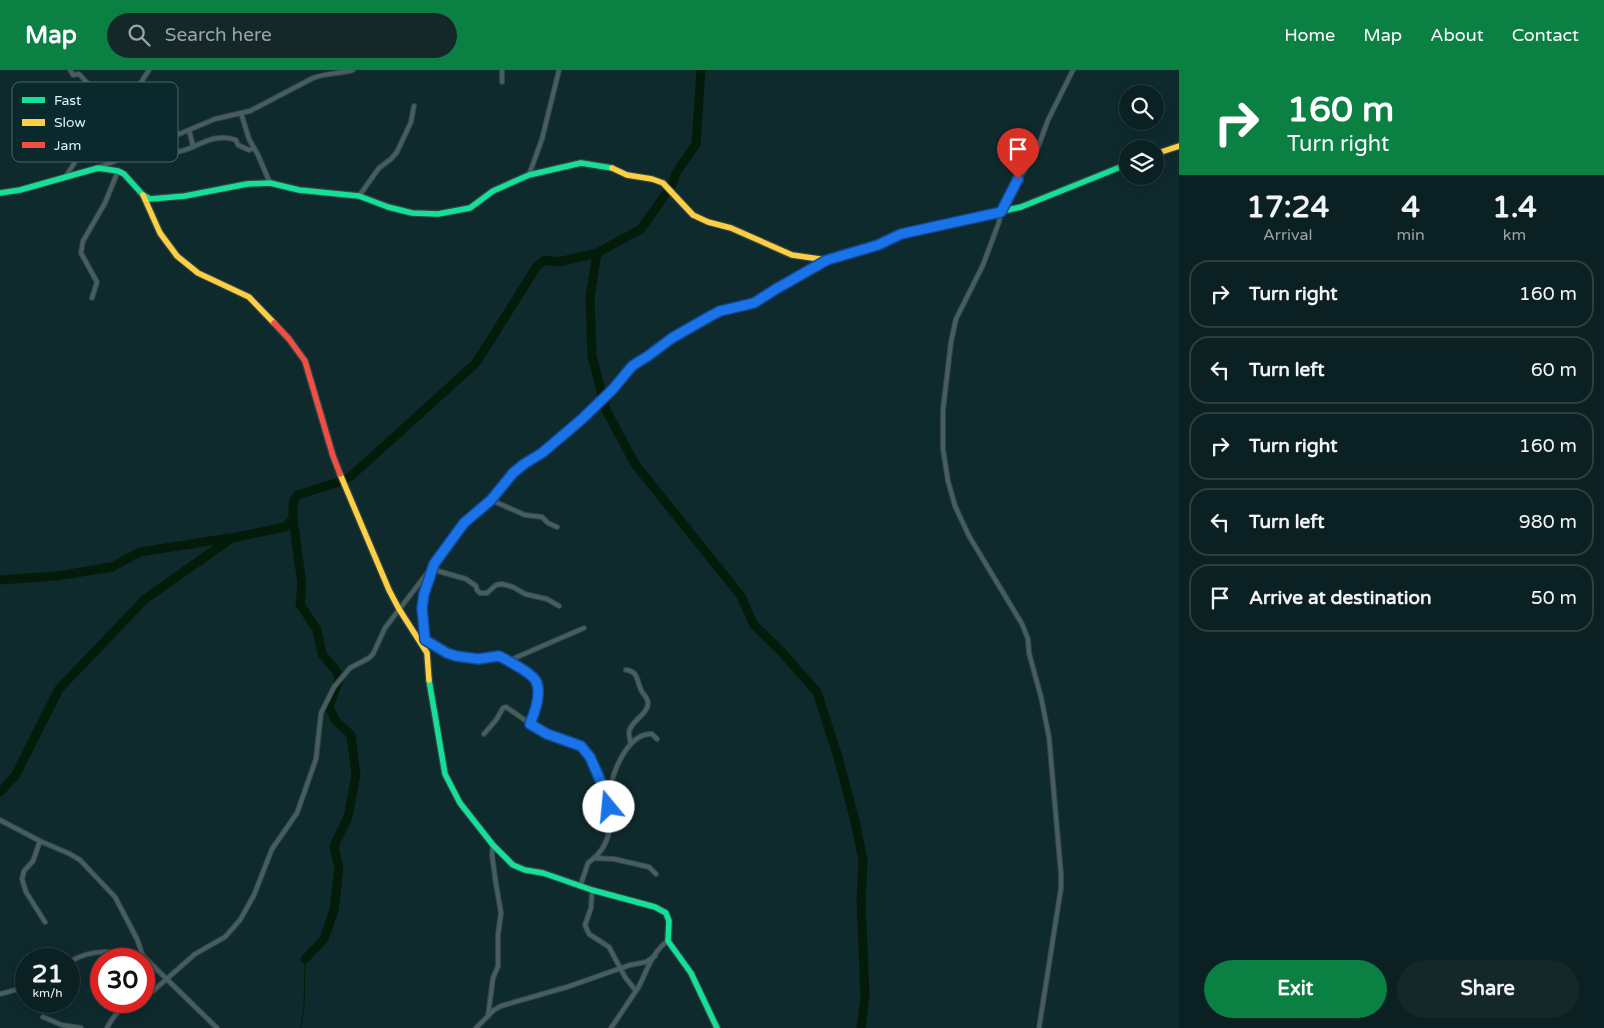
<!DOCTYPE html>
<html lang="en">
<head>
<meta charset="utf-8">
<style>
	body { margin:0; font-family:"Varela Round",sans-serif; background:#14282a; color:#f1f3f6; height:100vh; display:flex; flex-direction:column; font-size:19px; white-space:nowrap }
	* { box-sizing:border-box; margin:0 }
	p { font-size:16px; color:#9aa3a5 }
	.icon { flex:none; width:28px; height:28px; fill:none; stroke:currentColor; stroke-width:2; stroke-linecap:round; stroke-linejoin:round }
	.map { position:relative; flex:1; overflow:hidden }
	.panel { display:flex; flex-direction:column; background:#0b2022; width:425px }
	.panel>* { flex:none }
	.guide { background:#0b8043; color:#fff; overflow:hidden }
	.tools { position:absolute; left:1119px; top:15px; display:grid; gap:10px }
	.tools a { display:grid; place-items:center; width:45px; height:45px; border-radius:50%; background:#0b2022; box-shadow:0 2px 12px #0003,0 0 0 1px #2b3e40; font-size:25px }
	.speed { position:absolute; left:15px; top:878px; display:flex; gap:10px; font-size:25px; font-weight:700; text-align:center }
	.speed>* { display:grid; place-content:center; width:65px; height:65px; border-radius:50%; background:#0b2022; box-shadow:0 2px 12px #0003,0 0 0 1px #2b3e40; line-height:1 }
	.speed small { font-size:12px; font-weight:400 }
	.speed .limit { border:8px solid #d22; background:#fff; color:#111 }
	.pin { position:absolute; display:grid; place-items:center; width:42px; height:42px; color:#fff; margin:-51px -21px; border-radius:50% 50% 50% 0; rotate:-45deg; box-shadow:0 0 5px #0007 }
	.pin .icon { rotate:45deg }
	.me { position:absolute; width:55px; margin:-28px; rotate:343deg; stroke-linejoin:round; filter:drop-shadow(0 0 4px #0008) }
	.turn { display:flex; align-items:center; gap:18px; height:105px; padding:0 25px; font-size:22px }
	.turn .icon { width:65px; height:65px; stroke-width:2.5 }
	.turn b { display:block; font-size:35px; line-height:42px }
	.eta { display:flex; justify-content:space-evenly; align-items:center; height:85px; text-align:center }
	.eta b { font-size:30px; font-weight:800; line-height:35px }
	.primary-button { display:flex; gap:10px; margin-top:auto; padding:10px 25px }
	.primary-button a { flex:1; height:58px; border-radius:30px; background:#0b8043; color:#fff; font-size:20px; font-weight:800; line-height:58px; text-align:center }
	.primary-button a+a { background:#14282a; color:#f1f3f6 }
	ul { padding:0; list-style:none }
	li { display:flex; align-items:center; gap:15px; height:68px; margin:0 10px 8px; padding:0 15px; border:2px solid #2b3e40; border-radius:20px }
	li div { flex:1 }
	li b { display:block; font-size:19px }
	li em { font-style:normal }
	header { display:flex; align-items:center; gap:30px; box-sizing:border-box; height:70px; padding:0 25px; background:#0b8043; color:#fff }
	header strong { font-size:24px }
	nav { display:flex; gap:28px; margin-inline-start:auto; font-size:18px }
	.search { width:350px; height:45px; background:#14282a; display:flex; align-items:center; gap:12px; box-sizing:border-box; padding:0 18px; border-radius:28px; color:#9aa3a5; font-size:19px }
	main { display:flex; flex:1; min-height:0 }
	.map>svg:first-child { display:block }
</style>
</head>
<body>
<header>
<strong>Map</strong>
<div class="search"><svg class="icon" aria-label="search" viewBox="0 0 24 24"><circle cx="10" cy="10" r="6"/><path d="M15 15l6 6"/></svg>Search here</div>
<nav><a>Home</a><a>Map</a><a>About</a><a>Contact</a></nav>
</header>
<main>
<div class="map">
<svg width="1179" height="958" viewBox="0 0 1179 958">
	<rect width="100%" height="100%" fill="#0f2a2d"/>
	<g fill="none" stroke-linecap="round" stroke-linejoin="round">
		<polyline stroke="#031b09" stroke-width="1" points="301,958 304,938 305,889"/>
		<g stroke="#031b09" stroke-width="9">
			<polyline points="672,115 676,103 696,74 701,0"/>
			<polyline points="597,183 590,227 592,286 606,340 635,394 741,526 754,555 781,581 817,622 838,687 855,751 863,790 861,832 865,926 861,958"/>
			<polyline points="293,449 302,514 300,534 317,560 322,584 338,603 339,610 329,637 336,651 351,665 356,705 348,747 334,776 339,799 334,840 324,869 305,889"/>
			<polyline points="0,510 57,506 112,497 140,482 229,468"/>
			<polyline points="0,722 15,706 59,619 145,529 232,468 285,457 293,449 293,433 297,425 339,412 351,406 476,293 537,196 545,190 558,192 597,183 641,159 667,122"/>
		</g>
		<g stroke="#314547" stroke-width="6">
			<g id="street">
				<path d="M70,0L73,5L79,4C93,18 102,31 111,48"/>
				<polyline points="502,12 502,0"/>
				<polyline points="241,43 249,69 258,85 270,113"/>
				<polyline points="189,60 193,76"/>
				<path d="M169,82C191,85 209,60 236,70L238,75L249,80L254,78"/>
				<path d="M98,98L215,49L250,41L313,8C326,3 339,4 353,0"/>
				<polyline points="529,105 542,69 559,0"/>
				<polyline points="66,106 82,81 140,14 149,0"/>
				<polyline points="359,126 379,98 391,89 397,82 411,52 414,36"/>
				<polyline points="92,228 97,212 81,183 83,171 105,133 118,101"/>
				<polyline points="491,430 525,445 542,447 548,453 557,457"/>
				<polyline points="434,494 438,501 466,509 476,516 477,520 480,523 487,523 496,515 502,514 513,517 525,524 547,529 559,536"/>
				<path d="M425,570L447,583L456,586L478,589L499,585C508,591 531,602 536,611C542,623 535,642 530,654"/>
				<path d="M426,580C424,566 421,551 422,537C423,524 429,511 433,499"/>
				<polyline points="508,591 584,558"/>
				<path d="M626,600C638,601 637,611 641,620C643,624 648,628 648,633C648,645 631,650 629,662C629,666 630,670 631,674"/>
				<path d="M484,664L496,650L503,638L506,637C520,646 533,657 548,665C558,669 572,670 581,676C589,682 593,694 597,702C609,730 620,765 594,788"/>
				<path d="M609,735C610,725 611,716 613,707C618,691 632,662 652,664L657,669"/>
				<polyline points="0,750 40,771 70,784 80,790 115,827 137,869 143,886 217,958"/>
				<polyline points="40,771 33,791 24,801 22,809 26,822 45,852"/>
				<polyline points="580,817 588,793 594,788 614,789 649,797 656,804"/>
				<polyline points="592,820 591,838 585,855 589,864 609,877 625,907 636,921"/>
				<path d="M69,892C93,878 115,880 141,889"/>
				<polyline points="0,924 26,917"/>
				<polyline points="144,927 153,921 195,884 225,867 240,850 254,825 272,779 297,743 316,689 321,643 334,617 350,598 369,588 373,584 385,558 434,494 464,453 491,430 513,403 523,394 542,383 582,349 613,319 632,296 648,286 672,269 707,247 720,241 754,233 776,219 827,190"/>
				<polyline points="488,946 493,908 498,896 498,865 501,843 496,814 492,785 493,775"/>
				<polyline points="43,947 62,955 81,958"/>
				<path d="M107,958C114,944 121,938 135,931"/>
				<polyline points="476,958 494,940 501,936 567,917 630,895 646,892 655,886"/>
				<path d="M611,958C620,945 629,931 638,918C646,903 653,880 668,871"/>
				<polyline points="1039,958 1061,818 1061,804 1049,667 1041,627 1029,583 1028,569 1022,554 969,466 955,436 948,411 943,379 943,340 951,272 956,249 983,195 999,152 1001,142 1019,109 1037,80 1048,50 1073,0"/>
			</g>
		</g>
		<g stroke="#314547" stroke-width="8">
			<g id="fast">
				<polyline points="0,123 20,120 98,98 118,101 124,104 143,125 150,129 185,126 247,114 270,113 299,120 359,126 388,137 412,143 438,144 470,138 493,121 529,105 581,93 612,98"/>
				<polyline points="886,171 901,164 1021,137 1128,94"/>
				<polyline points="429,610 445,704 460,733 493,775 513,795 525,800 543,803 592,820 655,837 666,843 669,851 668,871 691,903 717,958"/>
			</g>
		</g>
		<g stroke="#314547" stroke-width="8">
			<g id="slow">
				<polyline points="1155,84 1179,76"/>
				<polyline points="612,98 627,105 652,109 663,113 693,145 708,152 731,158 792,185 827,190 878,175 886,171"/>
				<polyline points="143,125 160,163 177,186 198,203 249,227 274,253"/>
				<polyline points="340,404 389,520 399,539 427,583 429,610"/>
			</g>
		</g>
		<g stroke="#314547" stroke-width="8">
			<polyline id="jam" points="274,253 289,269 305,291 333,386 340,404"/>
		</g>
		<use href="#street" stroke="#475d5f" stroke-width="4"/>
		<use href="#fast" stroke="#16e098" stroke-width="5.5"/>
		<use href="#slow" stroke="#ffcf43" stroke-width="5.5"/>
		<use href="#jam" stroke="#f24e42" stroke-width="5.5"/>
	</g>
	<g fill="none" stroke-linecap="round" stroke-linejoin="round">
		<g stroke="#114b97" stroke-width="12">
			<path id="route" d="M609,737L604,719L590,687L581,676L547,664L530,654C535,642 542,623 536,611C531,602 508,591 499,586L478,589L456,586L447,583L425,570L422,538L424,524L434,494L464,453L491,430L513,403L524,394L542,383L582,349L613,319L632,296L648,286L672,268L707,248L720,241L754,233L776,219L827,190L878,175L901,164L1001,142L1018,109"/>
		</g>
		<use href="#route" stroke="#1a73e8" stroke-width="9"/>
	</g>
	<rect x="12" y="12" width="166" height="80" rx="8" fill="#09292d" stroke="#47676b" stroke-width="1"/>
	<rect x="22" y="27" width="23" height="6" fill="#16e098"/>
	<rect x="22" y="49" width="23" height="7" fill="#ffcf43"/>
	<rect x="22" y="72" width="23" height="6" fill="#f24e42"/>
	<g font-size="14" fill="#d9f7fb">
		<text x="54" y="35">Fast</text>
		<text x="54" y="57">Slow</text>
		<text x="54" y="80">Jam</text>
	</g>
</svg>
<div class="tools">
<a><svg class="icon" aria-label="search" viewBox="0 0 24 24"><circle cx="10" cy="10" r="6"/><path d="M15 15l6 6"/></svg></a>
<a><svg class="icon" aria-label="layers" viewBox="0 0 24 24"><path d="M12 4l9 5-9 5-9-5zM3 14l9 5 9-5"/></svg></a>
</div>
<div class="speed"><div>21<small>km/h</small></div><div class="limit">30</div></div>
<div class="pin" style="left:1018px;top:109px;background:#d93025"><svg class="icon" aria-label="arrive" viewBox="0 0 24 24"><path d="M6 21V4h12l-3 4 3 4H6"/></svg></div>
<svg class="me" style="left:609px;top:737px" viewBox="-20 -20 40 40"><circle r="19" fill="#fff"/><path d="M0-13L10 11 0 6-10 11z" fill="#1a73e8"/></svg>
</div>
<section class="panel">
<div class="guide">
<div class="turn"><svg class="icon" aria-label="right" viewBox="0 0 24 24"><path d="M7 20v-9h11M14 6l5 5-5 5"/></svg><div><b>160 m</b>Turn right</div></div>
</div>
<div class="eta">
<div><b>17:24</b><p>Arrival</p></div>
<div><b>4</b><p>min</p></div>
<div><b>1.4</b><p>km</p></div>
</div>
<ul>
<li><svg class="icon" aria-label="right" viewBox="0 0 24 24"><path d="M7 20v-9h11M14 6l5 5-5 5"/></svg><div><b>Turn right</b></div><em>160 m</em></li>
<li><svg class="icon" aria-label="left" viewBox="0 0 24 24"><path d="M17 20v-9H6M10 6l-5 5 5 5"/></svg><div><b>Turn left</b></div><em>60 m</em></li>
<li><svg class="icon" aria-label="right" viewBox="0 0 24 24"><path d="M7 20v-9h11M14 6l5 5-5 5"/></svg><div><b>Turn right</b></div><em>160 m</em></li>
<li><svg class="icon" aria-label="left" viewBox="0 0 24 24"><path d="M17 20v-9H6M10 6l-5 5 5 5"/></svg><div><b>Turn left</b></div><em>980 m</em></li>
<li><svg class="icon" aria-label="arrive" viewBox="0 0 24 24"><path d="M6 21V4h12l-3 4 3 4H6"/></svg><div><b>Arrive at destination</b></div><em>50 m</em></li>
</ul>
<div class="primary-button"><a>Exit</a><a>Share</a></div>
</section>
</main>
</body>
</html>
